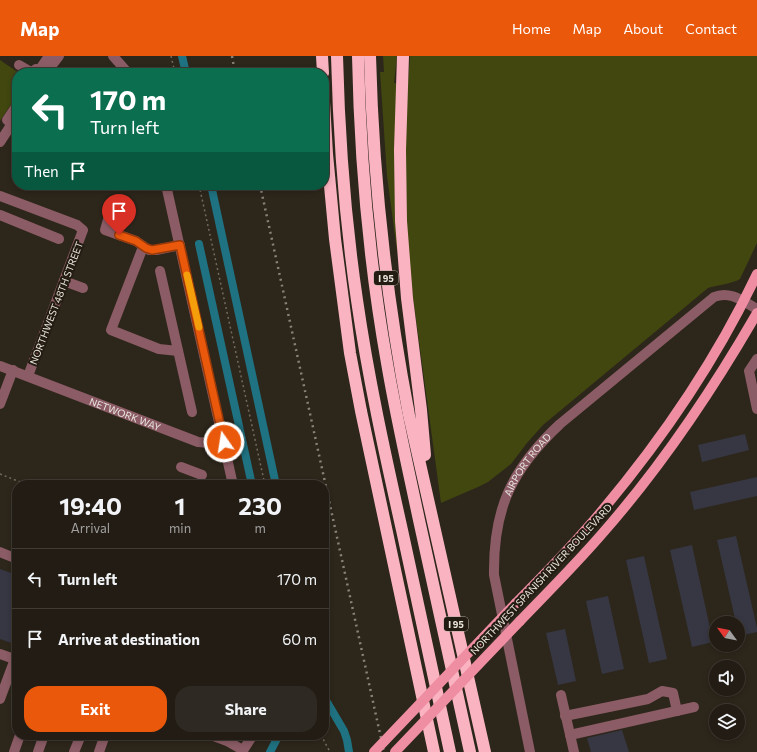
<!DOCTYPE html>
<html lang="en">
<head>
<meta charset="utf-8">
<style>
	body { margin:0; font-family:Commissioner,sans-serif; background:#2e2922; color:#f1f3f6; height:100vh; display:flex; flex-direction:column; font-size:15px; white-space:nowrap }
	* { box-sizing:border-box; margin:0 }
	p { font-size:13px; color:#a2a1a0 }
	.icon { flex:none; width:22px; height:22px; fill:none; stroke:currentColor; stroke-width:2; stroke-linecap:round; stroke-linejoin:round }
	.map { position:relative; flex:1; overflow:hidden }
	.sheet { position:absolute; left:12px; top:424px; width:317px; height:260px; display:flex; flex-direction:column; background:#221c14; border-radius:16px; box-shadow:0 2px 6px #0003,0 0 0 1px #3f3a34 }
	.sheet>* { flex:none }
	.guide { position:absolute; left:12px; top:12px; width:317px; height:122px; border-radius:16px; box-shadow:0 2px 6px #0003,0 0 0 1px #3f3a34; background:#0b6e4f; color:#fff; overflow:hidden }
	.needle { width:26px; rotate:303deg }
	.tools { position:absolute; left:709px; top:560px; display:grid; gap:8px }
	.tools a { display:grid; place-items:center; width:36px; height:36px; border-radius:50%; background:#221c14; box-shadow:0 2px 6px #0003,0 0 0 1px #3f3a34; font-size:20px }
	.pin { position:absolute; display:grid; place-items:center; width:34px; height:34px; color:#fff; margin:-41px -17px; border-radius:50% 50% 50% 0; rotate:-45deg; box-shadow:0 0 4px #0007 }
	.pin .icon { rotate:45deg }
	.me { position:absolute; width:44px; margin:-22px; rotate:347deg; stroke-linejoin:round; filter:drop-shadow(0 0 3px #0008) }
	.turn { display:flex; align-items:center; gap:14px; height:84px; padding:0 12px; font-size:18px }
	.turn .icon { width:52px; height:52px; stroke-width:2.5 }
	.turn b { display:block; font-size:28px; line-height:34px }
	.then { display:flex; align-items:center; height:38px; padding:0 12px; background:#0003; gap:8px; font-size:15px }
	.eta { display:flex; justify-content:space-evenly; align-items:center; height:68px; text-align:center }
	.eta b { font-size:24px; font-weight:700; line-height:28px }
	.cta { display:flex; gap:8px; margin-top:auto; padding:8px 12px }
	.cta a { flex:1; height:46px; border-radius:16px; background:#ea580c; color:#fff; font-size:16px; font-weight:700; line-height:46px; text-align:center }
	.cta a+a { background:#2e2922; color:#f1f3f6 }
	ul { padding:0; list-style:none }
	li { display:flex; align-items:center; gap:12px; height:60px; padding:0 12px; border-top:1px solid #3f3a34 }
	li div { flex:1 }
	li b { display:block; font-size:15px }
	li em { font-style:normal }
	header { display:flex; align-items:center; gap:24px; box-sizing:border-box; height:56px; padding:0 20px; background:#ea580c; color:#fff }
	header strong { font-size:19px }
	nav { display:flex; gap:22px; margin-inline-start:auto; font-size:14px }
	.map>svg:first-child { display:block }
</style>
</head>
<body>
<header>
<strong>Map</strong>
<nav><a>Home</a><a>Map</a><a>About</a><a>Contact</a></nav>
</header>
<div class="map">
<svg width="757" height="696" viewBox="0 0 757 696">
	<rect width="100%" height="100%" fill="#2d261b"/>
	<g fill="#41470f">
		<polygon points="383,0 397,0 394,27 399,28 400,195 397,195 387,120 380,16 384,16"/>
		<path d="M410,0H757V187L740,223C732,228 717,229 708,232L543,369L527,387L511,408L488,426L478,431L441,447L407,197L405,65Z"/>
		<polygon points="0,4 19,17 17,17 17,39 0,65"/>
	</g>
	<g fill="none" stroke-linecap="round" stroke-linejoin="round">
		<g stroke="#1f7282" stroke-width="8">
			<polyline points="182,0 186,17"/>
			<polyline points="211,129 276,429"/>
			<polyline points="199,188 252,429"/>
			<polyline points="324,641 344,675 347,684 349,696"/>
			<polyline points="270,696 279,679"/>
		</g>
	</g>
	<g fill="#363743">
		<polygon points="745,378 749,394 702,406 698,389"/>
		<polygon points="757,421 757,440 694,454 690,436"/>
		<polygon points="736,480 757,572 757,576 739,580 738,567 736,567 717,484"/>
		<polygon points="692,489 713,586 692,591 670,494"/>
		<polygon points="644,500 667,603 649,607 626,504"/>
		<polygon points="0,513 17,519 17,589 0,583"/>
		<polygon points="608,540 624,613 602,618 586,545"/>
		<polygon points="565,573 576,625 558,629 546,577"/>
		<polygon points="622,674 629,696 591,696 587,682"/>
	</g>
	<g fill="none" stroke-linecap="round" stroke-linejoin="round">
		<g stroke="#716b61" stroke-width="1.5" stroke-dasharray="2 3" stroke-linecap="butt">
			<polyline points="171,0 175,17"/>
			<polyline points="199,129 265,429"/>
			<polyline points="0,418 28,429"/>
			<polyline points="321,679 330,696"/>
		</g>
		<g stroke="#8b5c65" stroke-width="10">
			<polyline points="113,0 128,17"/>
			<polyline points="19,9 31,16"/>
			<polyline points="40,13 49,0"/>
			<polyline points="31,17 36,13 40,13 46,17"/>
			<polyline points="46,17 59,0"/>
			<polyline points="7,64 17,49"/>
			<polyline points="0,86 17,60"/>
			<polyline points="166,129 233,429"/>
			<polyline points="0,140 77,169 83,174 28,320"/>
			<polyline points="112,150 105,174 136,185 149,194 156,194 180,189"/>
			<polyline points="0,159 59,183"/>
			<polyline points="143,191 111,274 159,293 178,295"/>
			<polyline points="160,215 192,356"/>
			<polyline points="64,225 83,232"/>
			<polyline points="757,303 749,315 757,353"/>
			<path id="s1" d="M0,310L198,386L210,387L224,386"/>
			<polyline points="0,348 13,314"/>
			<polyline points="181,411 202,419"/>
			<polyline points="0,496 17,503"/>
			<polyline points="0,598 17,604"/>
			<polyline points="561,639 574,696"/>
			<polyline points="0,643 15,603"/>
			<polyline points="565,660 648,643 662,635 673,637 677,655"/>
			<polyline points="211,679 227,685 243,694"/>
			<polyline points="570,679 694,651"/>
			<polyline points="14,696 20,679"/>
			<polyline points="38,696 44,679"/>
			<polyline points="74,696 81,679"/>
			<polyline points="99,696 105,679"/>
			<polyline points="242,696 253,679"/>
			<path id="s2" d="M530,696L494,519C493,452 512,413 560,368L714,241C730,234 744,246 757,253"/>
		</g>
		<g stroke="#ef8ea3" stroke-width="10">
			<path d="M516,547C543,520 570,492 595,463C659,388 715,307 757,218"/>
			<path d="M520,565C547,537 575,509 601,479C661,411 712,335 757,257"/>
		</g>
		<g stroke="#fab4c1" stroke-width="12">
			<polyline points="322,0 323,17"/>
			<path d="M337,0C339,82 345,163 357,244C368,321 385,398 402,474C418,548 434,622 450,696"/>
			<path d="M358,0C360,103 369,206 387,307C396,360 408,412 419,464C436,541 453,619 470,696"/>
			<path d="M370,0C373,121 386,240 409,359L485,696"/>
			<polyline points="403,0 400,94 401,165 407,242 421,354 425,399"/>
			<polyline points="324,46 327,98 335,183 350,297 361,355 434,696"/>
		</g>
		<g stroke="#888279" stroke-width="2.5" stroke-dasharray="2 4" stroke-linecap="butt">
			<polyline points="232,0 235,17"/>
			<polyline points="260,129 384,696"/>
		</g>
		<g stroke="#ef8ea3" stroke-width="10">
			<polyline points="374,696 516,547"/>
			<polyline points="395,696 520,565"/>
		</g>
	</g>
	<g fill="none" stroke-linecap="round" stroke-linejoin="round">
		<g stroke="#983908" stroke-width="10">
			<polyline id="route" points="119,179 136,185 146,192 152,194 180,189 224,386"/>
		</g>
		<use href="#route" stroke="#ea580c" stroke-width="7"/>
		<polyline stroke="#f59e0b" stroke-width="7" points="187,219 199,271"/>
	</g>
	<g text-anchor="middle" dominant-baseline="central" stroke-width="4" stroke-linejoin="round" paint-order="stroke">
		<g fill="#231c12" stroke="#afa9a2" stroke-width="1">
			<rect x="374" y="215" width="24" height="14" rx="3"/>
			<rect x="444" y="561" width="24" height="14" rx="3"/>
		</g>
		<g font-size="9" font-weight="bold" fill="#ebe6df">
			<text x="386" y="222">I 95</text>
			<text x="456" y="568">I 95</text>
		</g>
		<g font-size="10" fill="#ebe6df" stroke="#231c12">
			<text transform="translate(56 247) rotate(-69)">NORTHWEST 48TH STREET</text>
			<text stroke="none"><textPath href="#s1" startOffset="134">NETWORK WAY</textPath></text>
			<text stroke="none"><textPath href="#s2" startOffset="299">AIRPORT ROAD</textPath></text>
			<text transform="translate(541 523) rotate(-47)">NORTHWEST SPANISH RIVER BOULEVARD</text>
		</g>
	</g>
</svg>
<div class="tools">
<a><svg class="needle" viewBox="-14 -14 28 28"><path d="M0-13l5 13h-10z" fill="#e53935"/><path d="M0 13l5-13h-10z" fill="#a2a1a0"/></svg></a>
<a><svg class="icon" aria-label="sound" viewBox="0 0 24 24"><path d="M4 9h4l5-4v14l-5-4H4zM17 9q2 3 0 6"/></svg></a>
<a><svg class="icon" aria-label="layers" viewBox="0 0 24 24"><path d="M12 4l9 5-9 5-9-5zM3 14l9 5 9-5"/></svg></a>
</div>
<div class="pin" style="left:119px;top:179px;background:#d93025"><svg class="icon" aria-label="arrive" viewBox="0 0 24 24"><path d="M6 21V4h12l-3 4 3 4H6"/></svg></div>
<svg class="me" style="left:224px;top:386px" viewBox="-20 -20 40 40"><circle r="17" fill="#ea580c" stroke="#fff" stroke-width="3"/><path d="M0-11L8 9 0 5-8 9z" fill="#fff"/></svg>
<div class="guide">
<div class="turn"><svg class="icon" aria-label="left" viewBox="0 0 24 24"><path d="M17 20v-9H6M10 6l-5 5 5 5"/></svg><div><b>170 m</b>Turn left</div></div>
<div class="then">Then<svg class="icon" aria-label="arrive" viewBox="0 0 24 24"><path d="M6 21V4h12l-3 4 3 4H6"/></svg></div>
</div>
<section class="sheet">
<div class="eta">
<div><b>19:40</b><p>Arrival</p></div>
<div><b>1</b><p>min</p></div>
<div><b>230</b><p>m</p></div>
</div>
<ul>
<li><svg class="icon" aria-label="left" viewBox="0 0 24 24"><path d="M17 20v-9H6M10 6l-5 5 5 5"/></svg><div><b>Turn left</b></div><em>170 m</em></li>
<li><svg class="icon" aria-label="arrive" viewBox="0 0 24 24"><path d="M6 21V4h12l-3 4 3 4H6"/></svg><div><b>Arrive at destination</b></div><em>60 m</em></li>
</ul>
<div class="cta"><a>Exit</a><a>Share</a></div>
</section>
</div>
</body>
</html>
